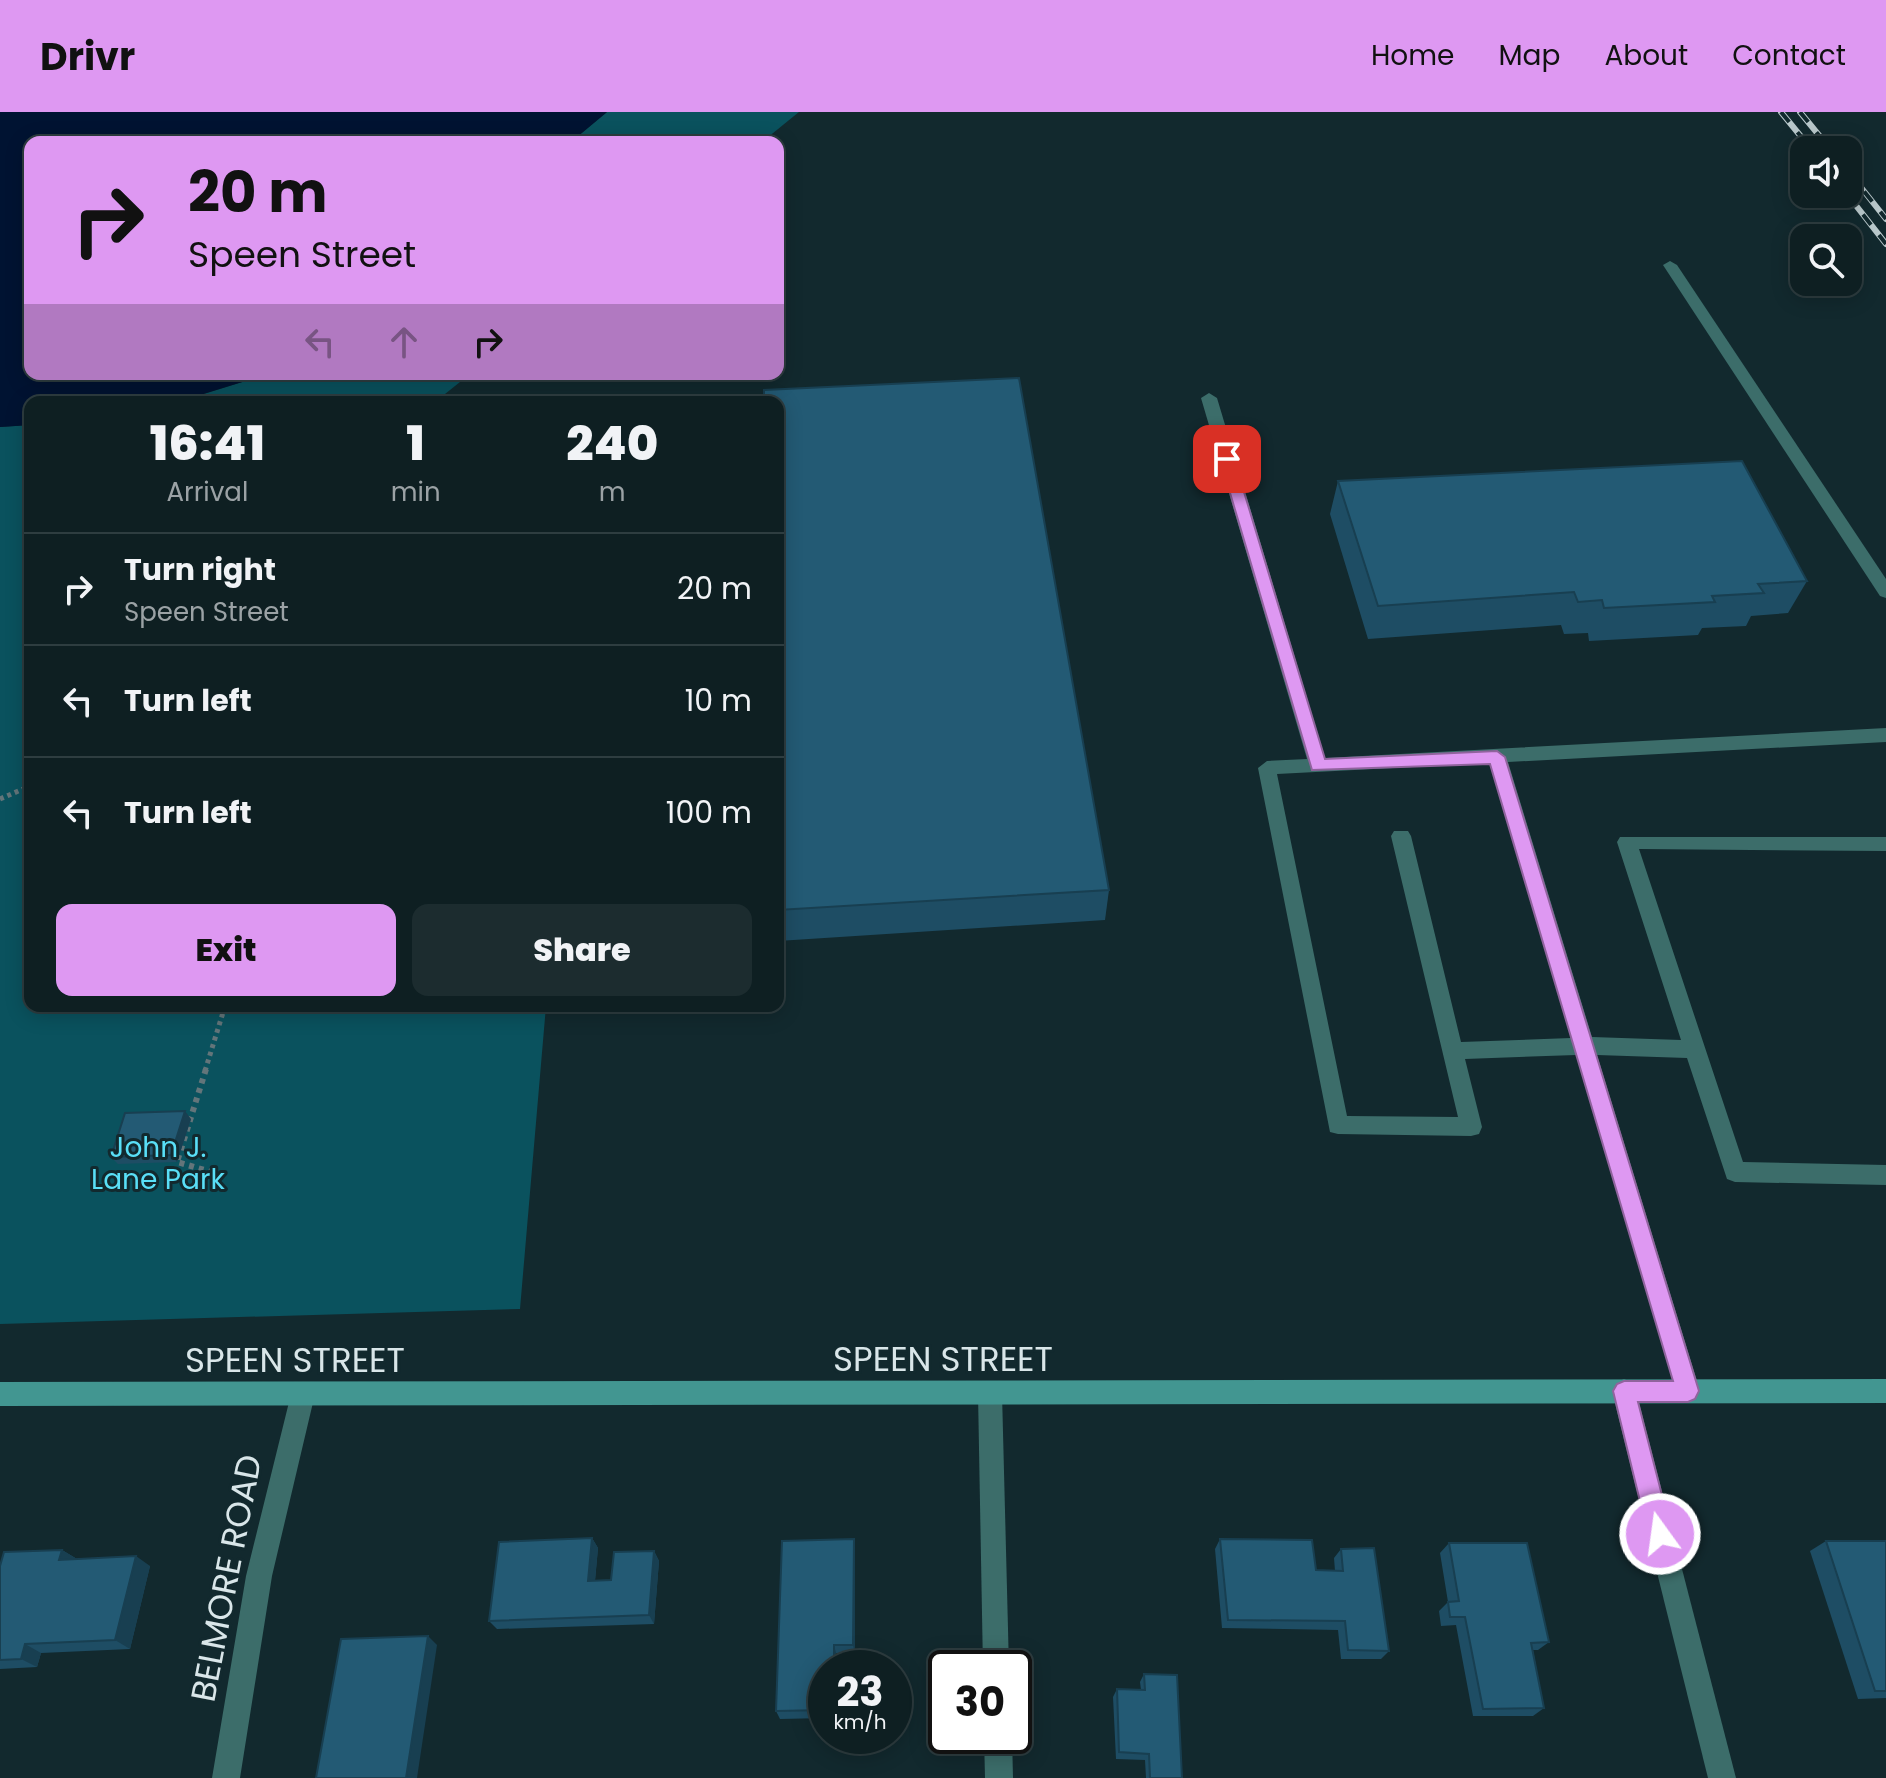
<!DOCTYPE html>
<html lang="en">
<head>
<meta charset="utf-8">
<style>
	body { margin:0; font-family:Poppins,sans-serif; background:#1c2c2f; color:#f1f3f6; height:100vh; display:flex; flex-direction:column; font-size:30px; white-space:nowrap }
	* { box-sizing:border-box; margin:0 }
	p { font-size:26px; color:#9ba2a5 }
	.icon { flex:none; width:44px; height:44px; fill:none; stroke:currentColor; stroke-width:2; stroke-linecap:round; stroke-linejoin:round }
	.map { position:relative; flex:1; overflow:hidden }
	.sheet { position:absolute; left:24px; top:284px; width:760px; height:616px; display:flex; flex-direction:column; background:#0e1f22; border-radius:16px; box-shadow:0 4px 20px #0003,0 0 0 2px #2e3d40 }
	.sheet>* { flex:none }
	.banner { position:absolute; left:24px; top:24px; width:760px; height:244px; border-radius:16px; box-shadow:0 4px 20px #0003,0 0 0 2px #2e3d40; background:#de98f2; color:#111; overflow:hidden }
	.buttons { position:absolute; left:1790px; top:24px; display:grid; gap:16px }
	.buttons a { display:grid; place-items:center; width:72px; height:72px; border-radius:16px; background:#0e1f22; box-shadow:0 4px 20px #0003,0 0 0 2px #2e3d40; font-size:40px }
	.speed { position:absolute; left:808px; top:1538px; display:flex; gap:16px; font-size:40px; font-weight:700; text-align:center }
	.speed>* { display:grid; place-content:center; width:104px; height:104px; border-radius:50%; background:#0e1f22; box-shadow:0 4px 20px #0003,0 0 0 2px #2e3d40; line-height:1 }
	.speed small { font-size:20px; font-weight:400 }
	.speed .limit { border:4px solid #111; border-radius:12px; background:#fff; color:#111 }
	.pin { position:absolute; display:grid; place-items:center; width:68px; height:68px; color:#fff; margin:-34px; border-radius:16px; box-shadow:0 4px 12px #0006 }
	.me { position:absolute; width:88px; margin:-44px; rotate:346deg; stroke-linejoin:round; filter:drop-shadow(0 0 6px #0008) }
	.turn { display:flex; align-items:center; gap:28px; height:168px; padding:0 32px; font-size:36px }
	.turn .icon { width:104px; height:104px; stroke-width:2.5 }
	.turn b { display:block; font-size:56px; line-height:68px }
	.lanes { display:flex; align-items:center; height:76px; padding:0 32px; background:#0003; justify-content:center; gap:40px; direction:ltr }
	.lanes .off { opacity:.35 }
	.eta { display:flex; justify-content:space-evenly; align-items:center; height:136px; text-align:center }
	.eta b { font-size:48px; font-weight:800; line-height:56px }
	.primary-button { display:flex; gap:16px; margin-top:auto; padding:16px 32px }
	.primary-button a { flex:1; height:92px; border-radius:16px; background:#de98f2; color:#111; font-size:32px; font-weight:800; line-height:92px; text-align:center }
	.primary-button a+a { background:#1c2c2f; color:#f1f3f6 }
	ul { padding:0; list-style:none }
	li { display:flex; align-items:center; gap:24px; height:112px; padding:0 32px; border-top:2px solid #2e3d40 }
	li div { flex:1 }
	li b { display:block; font-size:30px }
	li em { font-style:normal }
	header { display:flex; align-items:center; gap:48px; box-sizing:border-box; height:112px; padding:0 40px; background:#de98f2; color:#111 }
	header strong { font-size:38px }
	nav { display:flex; gap:44px; margin-inline-start:auto; font-size:28px }
	.map>svg:first-child { display:block }
</style>
</head>
<body>
<header>
<strong>Drivr</strong>
<nav><a>Home</a><a>Map</a><a>About</a><a>Contact</a></nav>
</header>
<div class="map">
<svg width="1886" height="1666" viewBox="0 0 1886 1666">
	<rect width="100%" height="100%" fill="#12292e"/>
	<g fill="#0a525e">
		<polygon points="607,0 799,0 762,30 571,30"/>
		<polygon points="268,262 470,262 435,290 178,290"/>
		<polygon points="30,313 30,894 546,894 520,1197 0,1212 0,315"/>
	</g>
	<polygon fill="#001332" points="0,0 607,0 571,30 30,30 30,262 268,262 177,290 30,290 30,313 0,315"/>
	<g fill="none" stroke-linecap="round" stroke-linejoin="round">
		<g stroke="#63757a" stroke-width="5" stroke-dasharray="4 4" stroke-linecap="butt">
			<polyline points="0,687 30,674"/>
			<polyline points="205,959 225,894"/>
		</g>
		<polyline stroke="#63757a" stroke-width="6" stroke-dasharray="5 5" stroke-linecap="butt" points="206,957 177,1050 215,1061"/>
		<g fill="#3c6d6a" fill-rule="evenodd">
			<polygon points="1670,149 1677,153 1886,467 1886,486 1880,484 1663,153"/>
			<path d="M1209,281L1217,286L1325,646L1886,616V630L1508,650L1592,925L1681,928L1617,730L1620,725H1886V739L1639,737L1743,1050L1886,1053V1073L1735,1070L1727,1067L1687,946L1597,943L1700,1279L1697,1287L1688,1291L1679,1287L1676,1279L1576,943L1465,947L1482,1015L1479,1022L1471,1024L1338,1022L1330,1020L1258,656L1267,649L1307,647L1201,286ZM1490,651L1571,926L1461,930L1411,724L1408,719H1394L1391,724L1458,1005L1347,1004L1277,662Z"/>
		</g>
		<g fill="#3c6d6a" fill-rule="evenodd">
			<polygon points="1624,1267 1633,1271 1636,1279 1736,1666 1708,1666 1612,1279 1615,1271"/>
			<polygon points="990,1269 999,1273 1002,1281 1009,1556 983,1556 978,1281 981,1273"/>
			<polygon points="303,1270 312,1274 315,1282 272,1464 240,1666 212,1666 246,1464 291,1282 294,1274"/>
			<polygon points="984,1624 1012,1624 1013,1666 985,1666"/>
		</g>
		<polygon fill="#429691" fill-rule="evenodd" points="1886,1267 1886,1291 0,1294 0,1270"/>
		<g stroke="#b9c8cb" stroke-width="6">
			<g id="rail">
				<polyline points="1781,0 1812,38"/>
				<polyline points="1800,0 1831,38"/>
				<polyline points="1848,59 1886,107"/>
				<polyline points="1847,82 1886,132"/>
			</g>
		</g>
		<use href="#rail" stroke="#12292e" stroke-width="4" stroke-dasharray="13" stroke-linecap="butt"/>
	</g>
	<g fill="#1e4d64">
		<polygon points="778,290 1109,778 1105,808 778,829"/>
		<polygon points="1338,369 1807,469 1788,501 1751,504 1746,514 1702,516 1698,523 1589,529 1588,521 1564,522 1561,513 1368,527 1330,402"/>
		<polygon points="191,1007 177,1050 118,1052 111,1045"/>
		<polygon points="592,1426 598,1436 595,1469 611,1468 654,1439 659,1449 654,1512 497,1517 489,1509"/>
		<polygon points="854,1427 855,1437 855,1542 836,1541 836,1556 826,1556 826,1606 780,1607 776,1599"/>
		<polygon points="1220,1427 1316,1458 1335,1459 1334,1446 1341,1437 1389,1539 1381,1547 1341,1547 1338,1518 1222,1516 1215,1437"/>
		<polygon points="1826,1429 1886,1429 1886,1586 1858,1587 1810,1439"/>
		<polygon points="1449,1431 1549,1530 1538,1538 1533,1538 1544,1596 1533,1604 1473,1604 1456,1513 1441,1514 1439,1499 1448,1490 1440,1441"/>
		<polygon points="62,1438 77,1447 150,1454 130,1537 41,1541 37,1555 0,1557 0,1454"/>
		<polygon points="1144,1562 1182,1666 1146,1666 1145,1648 1116,1647 1113,1585 1117,1577 1141,1578 1140,1570"/>
	</g>
	<g fill="#183f51">
		<polygon points="185,999 191,1007 177,1050 171,1043"/>
		<polygon points="592,1426 598,1436 594,1478 588,1469"/>
		<polygon points="854,1427 855,1437 855,1542 853,1533"/>
		<polygon points="62,1438 77,1447 59,1448"/>
		<polygon points="654,1439 659,1449 654,1512 649,1503"/>
		<polygon points="136,1444 150,1454 130,1537 115,1528"/>
		<polygon points="428,1524 437,1533 417,1666 406,1666"/>
		<polygon points="25,1532 41,1541 37,1555 21,1547"/>
		<polygon points="834,1533 836,1541 836,1556 834,1556"/>
	</g>
	<g fill="#235a74" stroke="#183f51" stroke-width="2">
		<polygon points="1019,266 1109,778 778,798 778,290 764,290 764,278"/>
		<polygon points="1742,349 1807,469 1758,472 1764,481 1712,484 1715,490 1604,496 1602,488 1578,490 1574,480 1378,494 1338,369"/>
		<polygon points="185,999 171,1043 111,1045 125,1001"/>
		<polygon points="592,1426 588,1469 611,1468 614,1440 654,1439 649,1503 489,1509 499,1430"/>
		<polygon points="854,1427 853,1533 834,1533 834,1556 826,1556 826,1598 776,1599 782,1429"/>
		<polygon points="1220,1427 1312,1428 1316,1458 1343,1459 1341,1437 1374,1436 1389,1539 1348,1538 1345,1509 1228,1508"/>
		<polygon points="1826,1429 1886,1429 1886,1579 1875,1579"/>
		<polygon points="1449,1431 1527,1431 1549,1530 1531,1531 1544,1596 1483,1597 1465,1505 1450,1505 1448,1490 1459,1489"/>
		<polygon points="62,1438 59,1448 136,1444 115,1528 25,1532 21,1547 0,1548 0,1454 4,1440"/>
		<polygon points="428,1524 406,1666 316,1666 341,1527"/>
		<polygon points="1144,1562 1177,1563 1182,1666 1150,1666 1149,1642 1119,1640 1117,1577 1145,1578"/>
	</g>
	<polygon fill="#de98f2" stroke="#90639d" stroke-width="2" points="1227,343 1234,347 1325,647 1497,639 1505,645 1699,1279 1695,1287 1688,1290 1638,1290 1672,1422 1668,1431 1660,1434 1652,1431 1648,1422 1613,1279 1617,1272 1624,1269 1673,1269 1490,652 1312,658 1220,347"/>
	<g text-anchor="middle" dominant-baseline="central" stroke-width="6" stroke-linejoin="round" paint-order="stroke">
		<g font-size="28" fill="#59dff7" stroke="#12292e">
			<text x="158" y="1035">John J.<tspan x="158" dy="32">Lane Park</tspan></text>
		</g>
		<g font-size="34" fill="#d9e6e9" stroke="#12292e">
			<text x="943" y="1247">SPEEN STREET</text>
			<text x="295" y="1248">SPEEN STREET</text>
			<text transform="translate(226 1466) rotate(-79)">BELMORE ROAD</text>
		</g>
	</g>
</svg>
<div class="buttons">
<a><svg class="icon" aria-label="sound" viewBox="0 0 24 24"><path d="M4 9h4l5-4v14l-5-4H4zM17 9q2 3 0 6"/></svg></a>
<a><svg class="icon" aria-label="search" viewBox="0 0 24 24"><circle cx="10" cy="10" r="6"/><path d="M15 15l6 6"/></svg></a>
</div>
<div class="speed"><div>23<small>km/h</small></div><div class="limit">30</div></div>
<div class="pin" style="left:1227px;top:347px;background:#d93025"><svg class="icon" aria-label="arrive" viewBox="0 0 24 24"><path d="M6 21V4h12l-3 4 3 4H6"/></svg></div>
<svg class="me" style="left:1660px;top:1422px" viewBox="-20 -20 40 40"><circle r="17" fill="#de98f2" stroke="#fff" stroke-width="3"/><path d="M0-11L8 9 0 5-8 9z" fill="#fff"/></svg>
<div class="banner">
<div class="turn"><svg class="icon" aria-label="right" viewBox="0 0 24 24"><path d="M7 20v-9h11M14 6l5 5-5 5"/></svg><div><b>20 m</b>Speen Street</div></div>
<div class="lanes"><svg class="icon off" aria-label="left" viewBox="0 0 24 24"><path d="M17 20v-9H6M10 6l-5 5 5 5"/></svg><svg class="icon off" aria-label="ahead" viewBox="0 0 24 24"><path d="M12 20V5M6 11l6-6 6 6"/></svg><svg class="icon" aria-label="right" viewBox="0 0 24 24"><path d="M7 20v-9h11M14 6l5 5-5 5"/></svg></div>
</div>
<section class="sheet">
<div class="eta">
<div><b>16:41</b><p>Arrival</p></div>
<div><b>1</b><p>min</p></div>
<div><b>240</b><p>m</p></div>
</div>
<ul>
<li><svg class="icon" aria-label="right" viewBox="0 0 24 24"><path d="M7 20v-9h11M14 6l5 5-5 5"/></svg><div><b>Turn right</b><p>Speen Street</p></div><em>20 m</em></li>
<li><svg class="icon" aria-label="left" viewBox="0 0 24 24"><path d="M17 20v-9H6M10 6l-5 5 5 5"/></svg><div><b>Turn left</b></div><em>10 m</em></li>
<li><svg class="icon" aria-label="left" viewBox="0 0 24 24"><path d="M17 20v-9H6M10 6l-5 5 5 5"/></svg><div><b>Turn left</b></div><em>100 m</em></li>
</ul>
<div class="primary-button"><a>Exit</a><a>Share</a></div>
</section>
</div>
</body>
</html>
